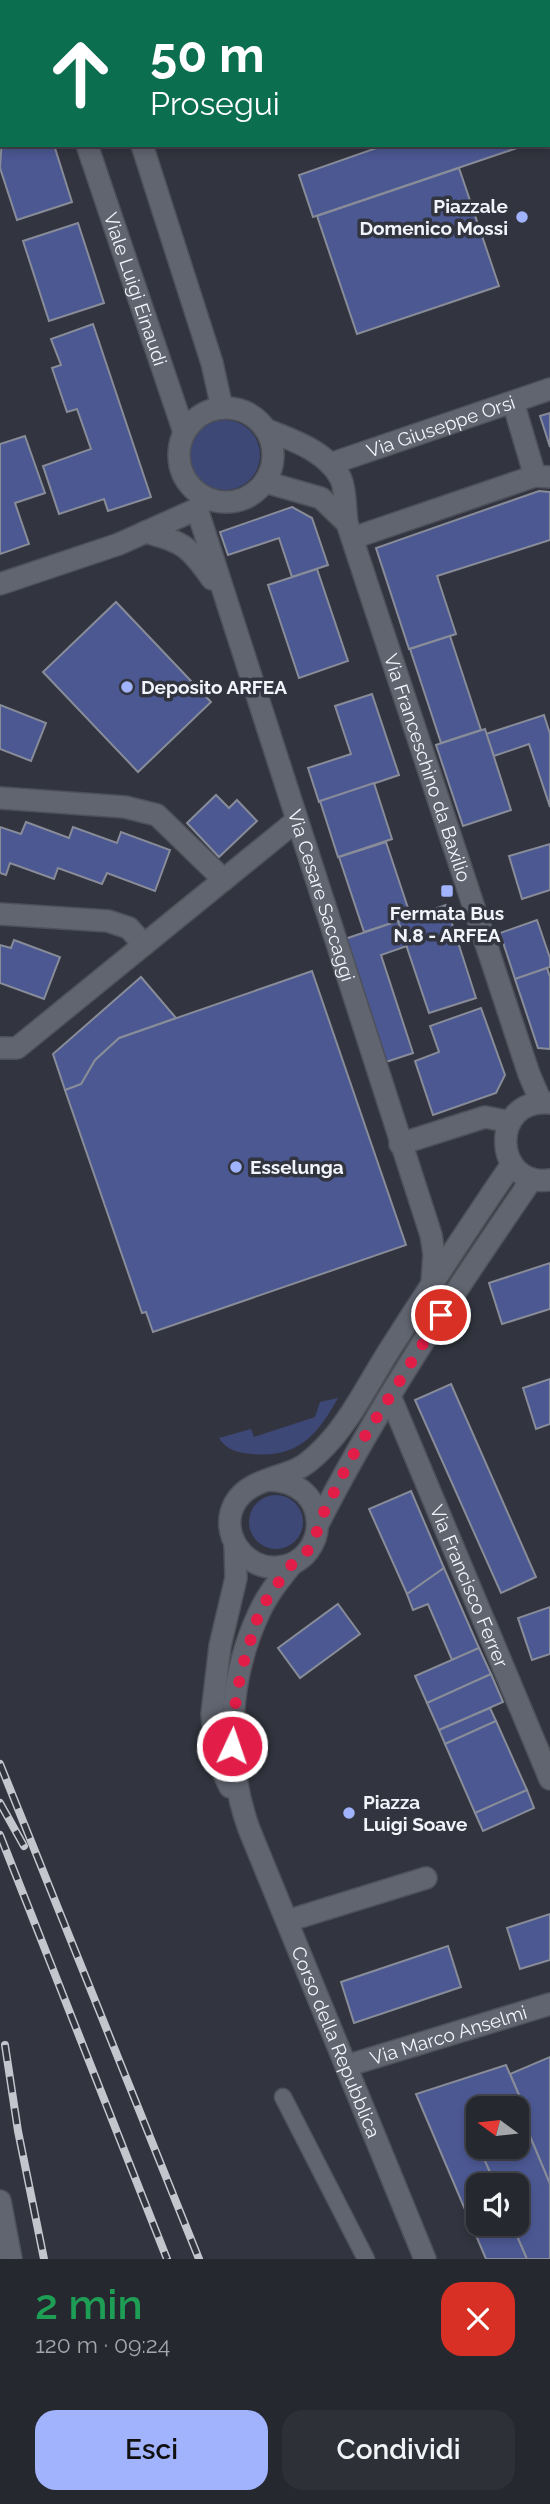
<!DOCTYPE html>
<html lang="it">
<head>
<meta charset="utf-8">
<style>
	body { margin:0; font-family:Raleway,sans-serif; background:#2e3037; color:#f1f3f6; height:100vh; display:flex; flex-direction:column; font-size:26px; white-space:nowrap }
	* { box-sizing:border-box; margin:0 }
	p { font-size:23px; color:#a4a6aa }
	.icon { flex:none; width:38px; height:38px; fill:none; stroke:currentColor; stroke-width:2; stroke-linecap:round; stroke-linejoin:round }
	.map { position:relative; height:2259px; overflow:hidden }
	.side { display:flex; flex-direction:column; background:#26282f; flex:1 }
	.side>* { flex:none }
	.guide { position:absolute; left:0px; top:0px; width:551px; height:147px; box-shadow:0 4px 10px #0003,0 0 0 2px #42444b; background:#0b6e4f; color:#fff; overflow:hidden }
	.needle { width:46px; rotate:285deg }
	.buttons { position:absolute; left:466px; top:2096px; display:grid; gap:14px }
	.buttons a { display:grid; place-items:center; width:63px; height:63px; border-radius:14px; background:#26282f; box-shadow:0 4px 10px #0003,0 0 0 2px #42444b; font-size:35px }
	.pin { position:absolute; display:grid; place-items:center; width:60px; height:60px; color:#fff; margin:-30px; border:4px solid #fff; border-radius:50%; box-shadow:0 2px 7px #0007 }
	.me { position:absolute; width:77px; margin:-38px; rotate:3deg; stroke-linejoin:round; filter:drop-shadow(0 0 5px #0008) }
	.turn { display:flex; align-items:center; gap:24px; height:147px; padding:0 35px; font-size:32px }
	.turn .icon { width:91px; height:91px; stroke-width:2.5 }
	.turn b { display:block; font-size:49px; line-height:60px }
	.round { display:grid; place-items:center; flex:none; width:74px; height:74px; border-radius:21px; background:#2e3037 }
	.head { display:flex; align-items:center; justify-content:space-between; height:119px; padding:0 35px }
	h1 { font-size:42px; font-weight:600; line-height:52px; color:#1e9e55 }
	.button { display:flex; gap:14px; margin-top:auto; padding:14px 35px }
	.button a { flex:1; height:80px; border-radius:21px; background:#a1b3fd; color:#111; font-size:28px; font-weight:600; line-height:80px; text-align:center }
	.button a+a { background:#2e3037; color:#f1f3f6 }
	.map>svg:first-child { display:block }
</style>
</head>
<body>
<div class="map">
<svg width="550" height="2259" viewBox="0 0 550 2259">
	<rect width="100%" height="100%" fill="#32353f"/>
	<g fill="#3e4877">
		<circle cx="225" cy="455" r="35"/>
		<path d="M338,1398C317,1435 299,1458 252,1454C239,1453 226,1450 219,1438L251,1429L254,1437L315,1417L320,1402Z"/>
		<circle cx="276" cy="1522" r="27"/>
	</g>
	<g fill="#4b5892" stroke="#888c98" stroke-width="2">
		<polygon points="0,0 4,2 2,2 0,115"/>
		<polygon points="209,0 299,0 299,2 210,2"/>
		<polygon points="391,0 471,0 471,2 392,2"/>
		<polygon points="2,137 2,145 54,145 72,202 17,220 0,168"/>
		<polygon points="385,145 526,145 313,217 299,175"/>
		<polygon points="459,168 499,286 357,334 317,216"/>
		<polygon points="78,223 104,303 49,321 23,241"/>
		<polygon points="93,324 151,497 108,511 104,499 59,514 43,466 91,449 77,409 67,412 52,368 61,365 51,339"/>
		<polygon points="550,413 550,447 540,416"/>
		<polygon points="25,436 45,493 15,503 29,544 0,554 0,444"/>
		<polygon points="539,491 550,492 550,540 437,576 456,634 409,649 376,548"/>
		<polygon points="292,507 312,518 328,565 292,577 279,538 228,555 220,532"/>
		<polygon points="317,569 348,661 299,678 268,585"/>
		<polygon points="116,602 211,702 138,772 43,672"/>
		<polygon points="450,636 481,730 441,743 410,649"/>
		<polygon points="372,694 399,775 319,802 308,768 351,754 335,706"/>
		<polygon points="0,705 46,723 31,761 0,749"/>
		<polygon points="544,715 550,734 550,807 529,744 494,756 486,734"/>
		<polygon points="485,729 511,810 463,826 436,745"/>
		<polygon points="374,783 392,839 338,857 320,801"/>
		<polygon points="216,795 229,808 237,800 257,821 219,857 187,823"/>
		<polygon points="26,822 69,838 73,827 117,843 121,832 170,850 155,891 107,873 102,884 58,868 54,879 10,863 6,875 0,873 0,827 21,834"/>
		<polygon points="386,842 411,917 364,932 339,857"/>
		<polygon points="550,844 550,890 522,899 509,856"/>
		<polygon points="446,905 476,998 429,1013 398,921"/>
		<polygon points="537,920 550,958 550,967 515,979 500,933"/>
		<polygon points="398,921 407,946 381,955 413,1053 383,1063 342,940"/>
		<polygon points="14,940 60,957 44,999 0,983 0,945 11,948"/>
		<polygon points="547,968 550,977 550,1049 538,1048 515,979"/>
		<polygon points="312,971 406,1245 153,1332 146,1312 142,1313 65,1090 81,1084 95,1060 119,1038"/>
		<polygon points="141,977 176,1018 119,1038 95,1060 81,1084 65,1090 53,1054"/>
		<polygon points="481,1008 505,1075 496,1093 433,1115 415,1061 439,1052 430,1026"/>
		<polygon points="550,1263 550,1309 502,1324 489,1283"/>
		<polygon points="550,1379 550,1424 536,1429 523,1388"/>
		<polygon points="451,1384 536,1577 501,1593 415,1400"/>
		<polygon points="411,1491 444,1568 407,1594 369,1509"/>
		<polygon points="444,1568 479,1648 452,1660 428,1604 413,1610 407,1594"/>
		<polygon points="338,1604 360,1634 300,1678 278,1648"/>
		<polygon points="550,1607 550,1654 532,1660 518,1618"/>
		<polygon points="479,1648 491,1674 427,1703 415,1676"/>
		<polygon points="491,1674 503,1702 439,1730 427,1703"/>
		<polygon points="490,1708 496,1721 445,1744 439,1730"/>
		<polygon points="496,1721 527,1790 475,1813 445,1744"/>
		<polygon points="527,1790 534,1808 483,1831 475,1813"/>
		<polygon points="550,1914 550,1960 520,1969 507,1928"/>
		<polygon points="448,1946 461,1987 354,2023 341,1982"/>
		<polygon points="550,2057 550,2184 514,2098 519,2095 510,2074"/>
		<polygon points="506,2065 519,2095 487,2109 478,2109 478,2113 467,2118 496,2186 478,2186 478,2224 512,2224 527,2259 486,2259 416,2094"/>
		<polygon points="514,2098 550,2184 550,2259 527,2259 512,2224 516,2224 516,2186 496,2186 479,2147 516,2147 516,2109 487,2109"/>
		<polygon points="478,2113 478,2144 467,2118"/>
	</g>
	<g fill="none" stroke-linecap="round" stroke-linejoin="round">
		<g stroke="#4e5159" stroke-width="19">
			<polyline id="service" points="283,2097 366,2259"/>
		</g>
		<g stroke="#4e5159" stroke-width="24">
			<g id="minor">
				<polyline points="38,0 38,2"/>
				<polyline points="94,0 95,2"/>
				<polyline points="523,0 523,2"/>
				<path id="s1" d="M87,145L184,432"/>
				<polyline points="142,145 212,363 222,408"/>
				<polyline points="513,402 535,476 550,477"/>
				<circle cx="226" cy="455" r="47"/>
				<path d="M265,429C292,440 327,451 341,479C346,491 345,510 347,523"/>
				<path id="s2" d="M330,464L550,389"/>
				<path id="s3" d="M265,482L321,498L347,523L529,1074L541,1102"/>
				<path id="s4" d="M197,509L431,1235L434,1254L432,1283"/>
				<path d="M145,532C182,541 190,547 212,579"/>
				<polyline points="353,538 535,476"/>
				<polyline points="0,584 119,544 197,509 204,500"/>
				<polyline points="0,798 125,807 157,815 224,880"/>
				<polyline points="0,914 108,921 129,928 144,945"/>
				<polyline points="0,1048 17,1048 296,821"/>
				<polyline points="400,1144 485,1117 510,1122"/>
				<path id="s5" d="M390,1396L550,1779"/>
				<polyline points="287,1921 426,1878"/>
				<path id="s6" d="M346,2066L550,2004"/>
				<polyline points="0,2201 11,2259"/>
			</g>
		</g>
		<g stroke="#4e5159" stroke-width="24">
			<g id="tertiary">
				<path d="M550,1103C489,1097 493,1188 550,1180"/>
				<path d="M268,1480C334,1481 330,1561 279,1567C245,1571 218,1533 235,1503C248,1480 278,1479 299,1468C311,1462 322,1450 331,1440C355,1412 372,1377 392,1346C431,1285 471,1224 512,1164"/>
				<path d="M318,1524C379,1404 455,1291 532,1179"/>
				<path id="s7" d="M292,1564C280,1579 267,1595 259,1613C228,1679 224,1760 249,1829L425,2259"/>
				<polyline points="230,1787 216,1757 212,1714 220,1646 236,1578 235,1545"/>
			</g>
		</g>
		<use href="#service" stroke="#616570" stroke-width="16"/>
		<use href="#minor" stroke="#616570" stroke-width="21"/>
		<use href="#tertiary" stroke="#616570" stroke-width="21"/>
		<g stroke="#c4c6ce" stroke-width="8">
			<g id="rail">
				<polyline points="0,1764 199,2259"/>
				<polyline points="0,1803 24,1846"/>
				<polyline points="0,1835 167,2259"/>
				<polyline points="5,2045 18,2131 44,2259"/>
			</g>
		</g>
		<use href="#rail" stroke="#32353f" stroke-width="5" stroke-dasharray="16" stroke-linecap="butt"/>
	</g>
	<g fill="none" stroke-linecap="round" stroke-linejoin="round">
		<polyline stroke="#e11d48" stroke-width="12" stroke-dasharray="0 21.6" points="232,1746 234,1712 241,1671 259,1613 270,1594 292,1564 302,1557 310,1548 316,1537 318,1524 350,1460 441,1315"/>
	</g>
	<g fill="#a1b3fd" stroke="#32353f" stroke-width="2.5">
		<circle cx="522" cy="217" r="7"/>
		<circle cx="127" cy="687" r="7"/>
		<rect x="440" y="884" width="14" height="14" rx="3.5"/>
		<circle cx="236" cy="1167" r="7"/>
		<circle cx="349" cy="1813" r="7"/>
	</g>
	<g text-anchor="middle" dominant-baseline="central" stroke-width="7" stroke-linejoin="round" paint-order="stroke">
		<g font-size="19" font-weight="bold" fill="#f2f4fb" stroke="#32353f" text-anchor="start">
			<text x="508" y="206" text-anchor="end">Piazzale<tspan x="508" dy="22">Domenico Mossi</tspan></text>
			<text x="141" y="687">Deposito ARFEA</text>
			<text x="447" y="913" text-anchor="middle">Fermata Bus<tspan x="447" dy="22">N.8 - ARFEA</tspan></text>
			<text x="250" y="1167">Esselunga</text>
			<text x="363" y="1802">Piazza<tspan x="363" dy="22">Luigi Soave</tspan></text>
		</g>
		<g font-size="19" fill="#f2f4fb" stroke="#32353f">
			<text stroke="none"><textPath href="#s1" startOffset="152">Viale Luigi Einaudi</textPath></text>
			<text stroke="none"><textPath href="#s2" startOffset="117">Via Giuseppe Orsi</textPath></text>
			<text stroke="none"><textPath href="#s3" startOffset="352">Via Franceschino da Baxilio</textPath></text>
			<text stroke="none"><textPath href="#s4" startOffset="406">Via Cesare Saccaggi</textPath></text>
			<text stroke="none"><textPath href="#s5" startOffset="206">Via Francisco Ferrer</textPath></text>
			<text stroke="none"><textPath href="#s6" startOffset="107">Via Marco Anselmi</textPath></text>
			<text stroke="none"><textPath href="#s7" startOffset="511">Corso della Repubblica</textPath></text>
		</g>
	</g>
</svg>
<div class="buttons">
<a><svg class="needle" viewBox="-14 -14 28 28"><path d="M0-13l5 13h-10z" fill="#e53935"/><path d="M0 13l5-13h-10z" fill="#a4a6aa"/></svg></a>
<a><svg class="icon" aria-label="sound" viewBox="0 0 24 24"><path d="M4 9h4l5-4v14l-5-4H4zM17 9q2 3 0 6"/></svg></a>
</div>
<div class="pin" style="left:441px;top:1315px;background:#d93025"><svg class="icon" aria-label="arrive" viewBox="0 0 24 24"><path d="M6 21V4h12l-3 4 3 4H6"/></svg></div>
<svg class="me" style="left:232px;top:1746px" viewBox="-20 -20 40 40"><circle r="17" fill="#e11d48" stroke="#fff" stroke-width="3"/><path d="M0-11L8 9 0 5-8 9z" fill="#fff"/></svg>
<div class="guide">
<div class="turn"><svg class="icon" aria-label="ahead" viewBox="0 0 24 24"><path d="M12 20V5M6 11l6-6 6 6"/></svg><div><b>50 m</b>Prosegui</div></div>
</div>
</div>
<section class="side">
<div class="head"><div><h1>2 min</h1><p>120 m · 09:24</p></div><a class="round" style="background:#d93025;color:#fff"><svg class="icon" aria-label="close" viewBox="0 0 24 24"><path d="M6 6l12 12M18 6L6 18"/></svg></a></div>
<div class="button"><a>Esci</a><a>Condividi</a></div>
</section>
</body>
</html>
